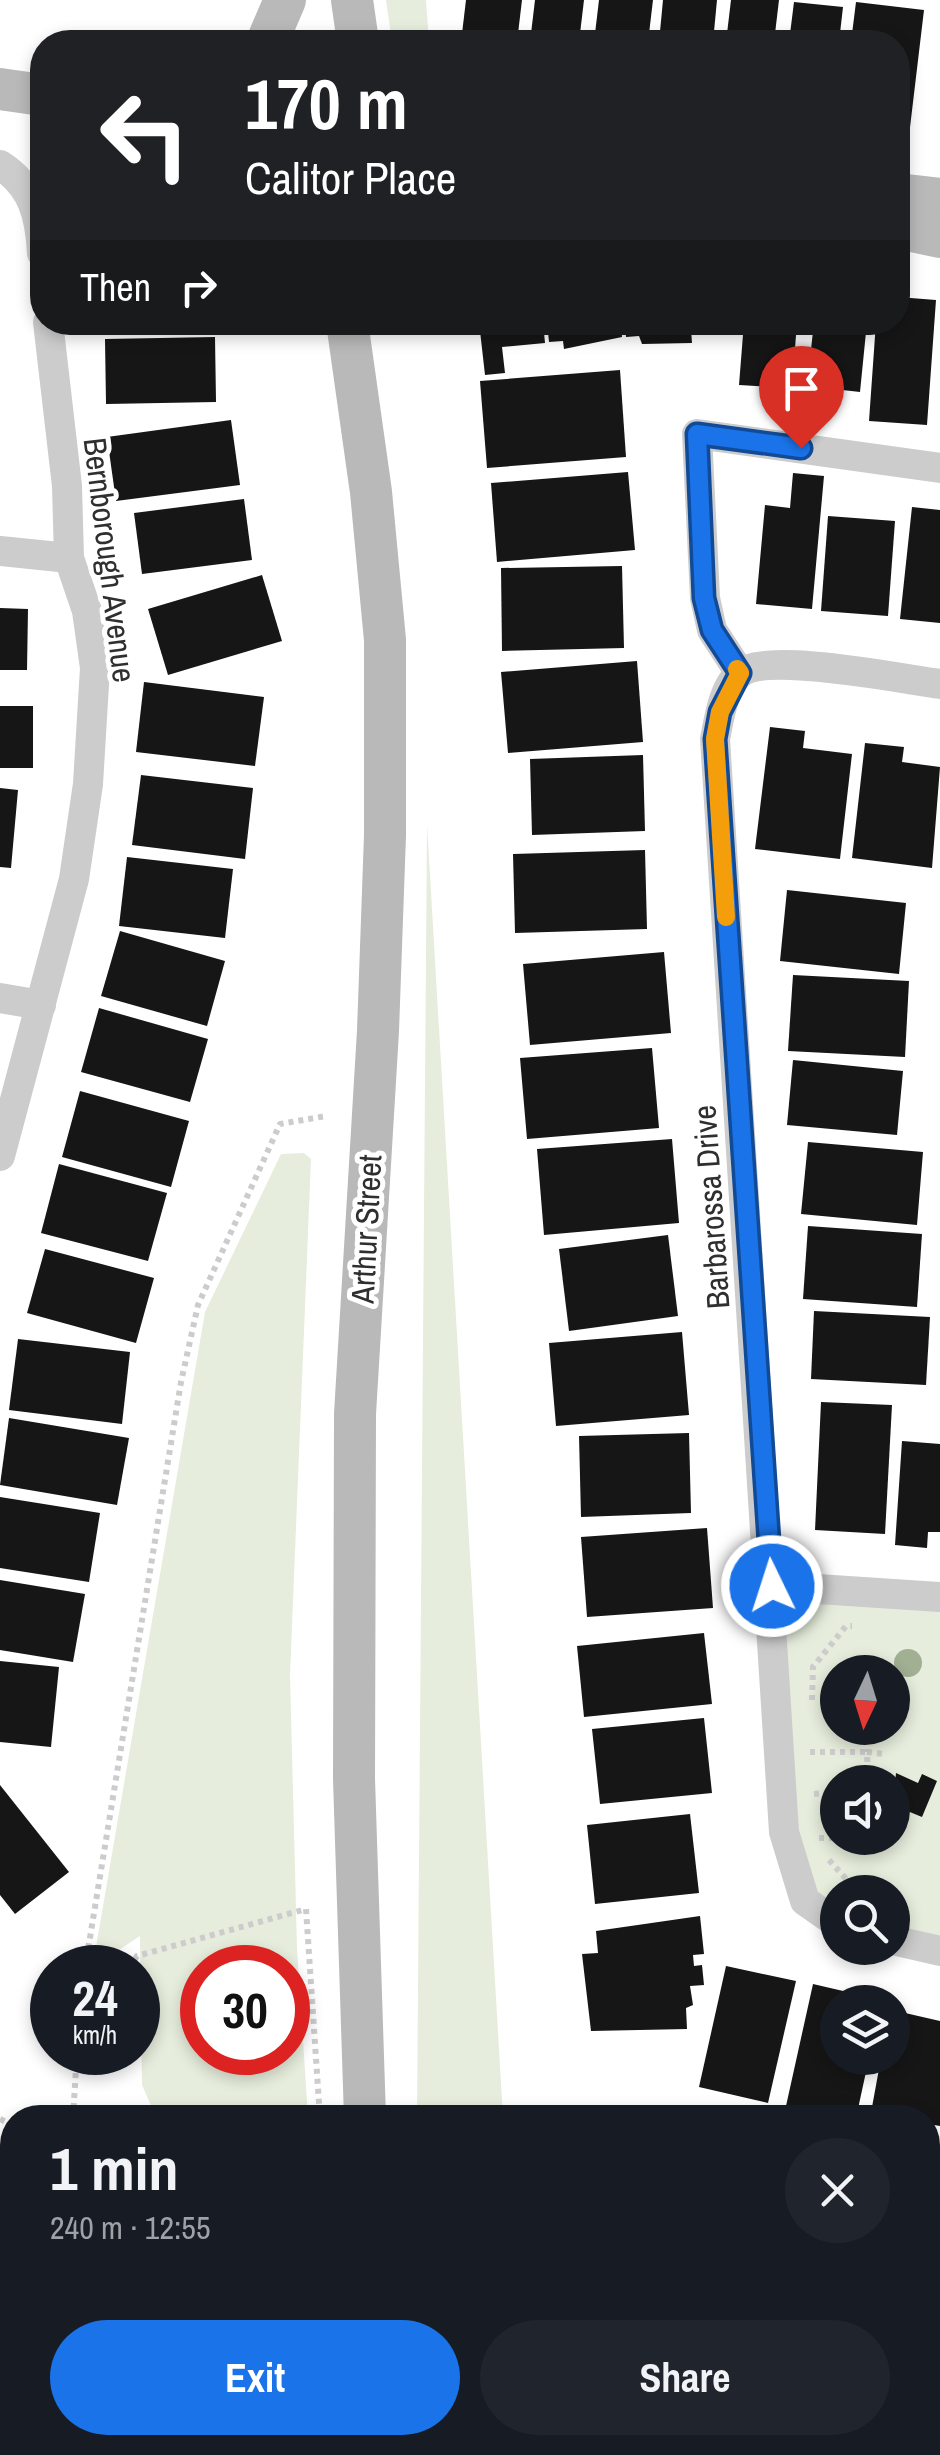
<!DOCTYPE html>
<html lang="en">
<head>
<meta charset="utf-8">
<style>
	body { margin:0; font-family:"Archivo Narrow",sans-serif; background:#20242c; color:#f1f3f6; height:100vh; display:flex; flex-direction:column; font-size:38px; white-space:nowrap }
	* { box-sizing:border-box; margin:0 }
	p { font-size:32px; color:#9ea1a6 }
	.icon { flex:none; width:55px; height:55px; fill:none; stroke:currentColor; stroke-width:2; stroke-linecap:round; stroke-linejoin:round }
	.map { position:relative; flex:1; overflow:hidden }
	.drawer { position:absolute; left:0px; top:2105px; width:940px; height:350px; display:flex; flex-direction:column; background:#171b24; border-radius:40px 40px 0 0; box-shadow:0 5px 15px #0003 }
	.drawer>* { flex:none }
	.banner { position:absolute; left:30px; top:30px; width:880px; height:305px; border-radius:40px; box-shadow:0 5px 15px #0003; background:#202124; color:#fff; overflow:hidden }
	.needle { width:65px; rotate:184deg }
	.buttons { position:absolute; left:820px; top:1655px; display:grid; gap:20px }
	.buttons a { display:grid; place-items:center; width:90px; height:90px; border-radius:50%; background:#171b24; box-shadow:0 5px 15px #0003; font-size:50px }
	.speed { position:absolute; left:30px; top:1945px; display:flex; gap:20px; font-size:50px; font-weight:700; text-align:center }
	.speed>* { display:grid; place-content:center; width:130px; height:130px; border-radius:50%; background:#171b24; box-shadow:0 5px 15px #0003; line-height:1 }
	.speed small { font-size:25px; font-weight:400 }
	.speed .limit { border:15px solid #d22; background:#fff; color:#111 }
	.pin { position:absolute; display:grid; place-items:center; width:85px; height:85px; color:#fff; margin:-102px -42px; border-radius:50% 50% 50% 0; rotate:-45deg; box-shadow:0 0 10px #0007 }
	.pin .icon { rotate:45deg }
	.me { position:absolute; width:110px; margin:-55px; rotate:356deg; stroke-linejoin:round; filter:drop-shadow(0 0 8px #0008) }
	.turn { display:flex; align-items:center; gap:35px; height:210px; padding:0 50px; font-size:45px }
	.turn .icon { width:130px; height:130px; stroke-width:2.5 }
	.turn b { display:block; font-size:70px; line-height:85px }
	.then { display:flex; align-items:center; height:95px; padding:0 50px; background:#0003; gap:20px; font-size:38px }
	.round { display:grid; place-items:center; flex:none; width:105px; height:105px; border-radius:52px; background:#20242c }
	.summary { display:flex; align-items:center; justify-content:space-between; height:170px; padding:0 50px }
	h1 { font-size:60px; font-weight:700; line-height:75px }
	.cta { display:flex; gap:20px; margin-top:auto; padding:20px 50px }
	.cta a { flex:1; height:115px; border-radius:60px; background:#1a73e8; color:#fff; font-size:40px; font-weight:700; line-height:115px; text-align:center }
	.cta a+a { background:#20242c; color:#f1f3f6 }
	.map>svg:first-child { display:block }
</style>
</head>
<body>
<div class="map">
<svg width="940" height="2455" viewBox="0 0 940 2455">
	<rect width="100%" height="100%" fill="#fff"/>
	<g fill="#e6eddc" fill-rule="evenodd">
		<polygon points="386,0 426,0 429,42 392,42"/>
		<polygon points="427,824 503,2117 417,2117"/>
		<path d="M304,1153L311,1159L290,1675L297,1948L308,2117H156L142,2085L140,1936L116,1952L96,1947L205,1312L281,1154ZM202,1968H288V2052H202Z"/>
		<path d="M772,1586L940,1597V1951L893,1940L892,1892H838L837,1924L805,1901ZM838,1672H892V1728H838ZM838,1782H892V1838H838Z"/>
		<polygon points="928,2223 940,2226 940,2336 928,2334"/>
		<polygon points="0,2416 12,2418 12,2442 201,2443 197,2455 0,2455"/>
		<polygon points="928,2419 940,2421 940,2455 703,2455 630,2443 928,2442"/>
	</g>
	<g fill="#161616">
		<polygon points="466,0 522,0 517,42 461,42"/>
		<polygon points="535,0 584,0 579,42 530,42"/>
		<polygon points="599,0 653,0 648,42 594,42"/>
		<polygon points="663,0 717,0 713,42 659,42"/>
		<polygon points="731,0 779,0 774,42 726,42"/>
		<polygon points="794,2 843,7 839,42 789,42"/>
		<polygon points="856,2 924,10 908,144 898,143 898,42 851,42"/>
		<polygon points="898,297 936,300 927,425 869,421 876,322 898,322"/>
		<polygon points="105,322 175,322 176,328 106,334"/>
		<polygon points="479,322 543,322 545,343 502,347 505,373 485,375"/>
		<polygon points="547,322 621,322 622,337 564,349 563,341 549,342"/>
		<polygon points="625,322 717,322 717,328 691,329 692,343 642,344 639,336 626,337"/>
		<polygon points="744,322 797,322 792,388 739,385"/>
		<polygon points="814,322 867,322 860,392 807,386"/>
		<polygon points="215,337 216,402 106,404 105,339"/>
		<polygon points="620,370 626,457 487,468 480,381"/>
		<polygon points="231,420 240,485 116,501 107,437"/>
		<polygon points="628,472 635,550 497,562 491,483"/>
		<polygon points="793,473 824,476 812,609 756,604 765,505 790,508"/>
		<polygon points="244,499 252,560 142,574 134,513"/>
		<polygon points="912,507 940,510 940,623 900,619"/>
		<polygon points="828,516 895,521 888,616 821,611"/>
		<polygon points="622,566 624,648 502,651 501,568"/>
		<polygon points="262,575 282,641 168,675 148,609"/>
		<polygon points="0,608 28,609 27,670 0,670"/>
		<polygon points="637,661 643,742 508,753 501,672"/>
		<polygon points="144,682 264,697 255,766 136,752"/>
		<rect x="0" y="706" width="33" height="62"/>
		<polygon points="770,727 805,731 803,748 852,754 840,859 755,849"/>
		<polygon points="865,743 904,747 902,762 940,767 932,868 852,858"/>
		<polygon points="643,755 645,831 532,835 530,759"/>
		<polygon points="141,775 253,788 245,859 132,845"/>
		<polygon points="0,788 18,790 11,868 0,867"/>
		<polygon points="645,850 647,929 515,933 513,854"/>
		<polygon points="127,857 233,869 225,938 119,926"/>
		<polygon points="787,890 906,903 899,974 780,961"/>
		<polygon points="120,931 225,961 207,1026 101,996"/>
		<polygon points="664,952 671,1033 530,1045 523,964"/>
		<polygon points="793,975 909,981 905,1057 788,1051"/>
		<polygon points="99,1008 208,1039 190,1102 81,1072"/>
		<polygon points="652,1048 659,1128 527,1139 520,1058"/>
		<polygon points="793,1060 903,1071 897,1135 787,1125"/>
		<polygon points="80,1091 189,1121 171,1187 62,1157"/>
		<polygon points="672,1139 679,1223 544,1235 537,1149"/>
		<polygon points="808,1142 923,1152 917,1225 801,1214"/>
		<polygon points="59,1164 167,1193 148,1261 41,1233"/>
		<polygon points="808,1226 922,1234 917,1307 803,1299"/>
		<polygon points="668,1235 678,1316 569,1331 559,1249"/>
		<polygon points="45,1249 154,1278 136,1343 27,1313"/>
		<polygon points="814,1311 930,1317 926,1385 811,1379"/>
		<polygon points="682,1332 689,1415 556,1426 549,1343"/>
		<polygon points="18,1339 130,1352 122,1424 9,1410"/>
		<polygon points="821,1402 892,1405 885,1534 815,1530"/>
		<polygon points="9,1418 129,1438 117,1505 0,1485"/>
		<polygon points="689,1433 691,1513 581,1517 579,1436"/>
		<polygon points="902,1441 940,1444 940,1532 928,1532 927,1548 895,1545"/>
		<polygon points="0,1497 100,1513 89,1582 0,1568"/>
		<polygon points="707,1528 713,1608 587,1617 581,1537"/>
		<polygon points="0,1580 85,1594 73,1662 0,1650"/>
		<polygon points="704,1633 712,1704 584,1717 577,1646"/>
		<polygon points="0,1661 59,1667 51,1747 0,1742"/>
		<polygon points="704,1718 712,1793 600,1804 592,1729"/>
		<polygon points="896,1773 918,1783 922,1774 937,1781 922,1817 900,1808 892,1816"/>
		<polygon points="0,1785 69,1872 15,1914 0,1895"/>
		<polygon points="690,1814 699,1893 595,1904 587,1825"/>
		<polygon points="700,1916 704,1954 693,1955 694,1966 702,1965 704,1985 690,1986 693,2005 686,2008 687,2029 591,2031 582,1954 598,1953 596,1931"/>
		<polygon points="726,1966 796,1981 768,2103 699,2087"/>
		<polygon points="813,1984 886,2001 838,2002 838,2058 869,2058 856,2118 786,2106"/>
		<polygon points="892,2010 940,2021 940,2126 928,2124 928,2118 870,2118 881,2058 892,2058"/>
	</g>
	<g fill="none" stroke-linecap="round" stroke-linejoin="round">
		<g stroke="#ccc" stroke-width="6" stroke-dasharray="5 5" stroke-linecap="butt">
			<polyline points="812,1700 813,1667 846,1626 852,1626"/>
			<polyline points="810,1752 867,1752"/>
			<polyline points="868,1782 867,1752 884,1754"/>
			<polyline points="814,1794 838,1792"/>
			<polyline points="819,1838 864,1838"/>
			<polyline points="829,1860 858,1892"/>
			<polyline points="85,1968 181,1382 198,1305 280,1124 326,1116"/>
			<polyline points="129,1968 137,1956 306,1909 320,2118"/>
			<polyline points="73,2118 77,2052"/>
			<polyline points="0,2119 12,2125"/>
		</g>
		<g stroke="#ccc" stroke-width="30">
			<path d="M0,165C33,186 40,216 42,253"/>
			<polyline points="0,551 69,558"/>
			<polyline points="740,673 712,630 705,598 697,434 940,468"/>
			<polyline points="0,998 41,1005"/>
			<polyline points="0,1156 74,879 88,784 95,668 87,611 69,558 67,486 48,322"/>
			<polyline points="772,1586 940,1597"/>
			<path d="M838,1924L805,1901L784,1832L715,739C719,719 723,688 739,674C766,651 902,679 940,684"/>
			<polyline points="892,1940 940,1951"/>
		</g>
		<g stroke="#b9b9b9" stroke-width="42">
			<polyline points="352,0 358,42"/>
			<polyline points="267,42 285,0"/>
			<polyline points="0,89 42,95"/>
			<polyline points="898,194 940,199"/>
			<polyline points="898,228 940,237"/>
			<polyline points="347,322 371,492 385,640 385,835 378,1031 355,1414 354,1779 365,2118"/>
			<polyline points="382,2442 383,2455"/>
		</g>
		<g stroke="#969696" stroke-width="55">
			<polyline points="0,2249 12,2250"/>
			<polyline points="0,2363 12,2365"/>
			<polyline points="928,2382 940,2384"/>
			<polyline points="527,2442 603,2455"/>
		</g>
	</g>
	<circle fill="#a1af92" cx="908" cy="1663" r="14"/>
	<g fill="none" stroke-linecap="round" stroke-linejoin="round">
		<g stroke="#114b97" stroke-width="25">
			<polyline id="route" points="772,1586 715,739 720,712 740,673 712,630 704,598 697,434 801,448"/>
		</g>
		<use href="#route" stroke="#1a73e8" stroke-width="18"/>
		<polyline stroke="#f59e0b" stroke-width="18" points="726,917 715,739 720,712 740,673 737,669"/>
	</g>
	<g text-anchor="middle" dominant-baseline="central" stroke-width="10" stroke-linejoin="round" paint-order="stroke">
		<g font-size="32" fill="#2f2f2f" stroke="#fff">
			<text transform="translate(110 560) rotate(83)">Bernborough Avenue</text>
			<text transform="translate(711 1207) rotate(-94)">Barbarossa Drive</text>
			<text transform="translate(366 1229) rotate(-87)">Arthur Street</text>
		</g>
	</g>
</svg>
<div class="buttons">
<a><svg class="needle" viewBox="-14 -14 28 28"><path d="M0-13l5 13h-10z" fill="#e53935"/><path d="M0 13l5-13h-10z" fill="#9ea1a6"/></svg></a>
<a><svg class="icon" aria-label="sound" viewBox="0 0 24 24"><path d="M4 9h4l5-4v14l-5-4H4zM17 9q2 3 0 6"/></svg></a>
<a><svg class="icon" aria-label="search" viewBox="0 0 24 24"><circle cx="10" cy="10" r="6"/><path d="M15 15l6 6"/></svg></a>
<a><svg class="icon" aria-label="layers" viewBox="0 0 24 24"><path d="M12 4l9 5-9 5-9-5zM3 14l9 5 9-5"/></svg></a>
</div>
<div class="speed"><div>24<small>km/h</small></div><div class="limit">30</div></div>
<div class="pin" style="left:801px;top:448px;background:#d93025"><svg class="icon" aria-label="arrive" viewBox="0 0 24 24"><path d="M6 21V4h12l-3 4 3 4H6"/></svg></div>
<svg class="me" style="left:772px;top:1586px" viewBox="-20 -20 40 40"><circle r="17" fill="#1a73e8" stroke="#fff" stroke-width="3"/><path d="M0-11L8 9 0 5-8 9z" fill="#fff"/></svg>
<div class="banner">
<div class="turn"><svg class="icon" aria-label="left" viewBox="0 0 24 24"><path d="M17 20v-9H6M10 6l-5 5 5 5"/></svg><div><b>170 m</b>Calitor Place</div></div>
<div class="then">Then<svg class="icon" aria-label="right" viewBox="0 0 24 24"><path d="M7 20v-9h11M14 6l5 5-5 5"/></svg></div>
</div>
<section class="drawer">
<div class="summary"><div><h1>1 min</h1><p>240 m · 12:55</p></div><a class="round"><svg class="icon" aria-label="close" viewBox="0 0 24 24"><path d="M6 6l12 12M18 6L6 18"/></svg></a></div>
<div class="cta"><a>Exit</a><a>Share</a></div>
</section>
</div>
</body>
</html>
